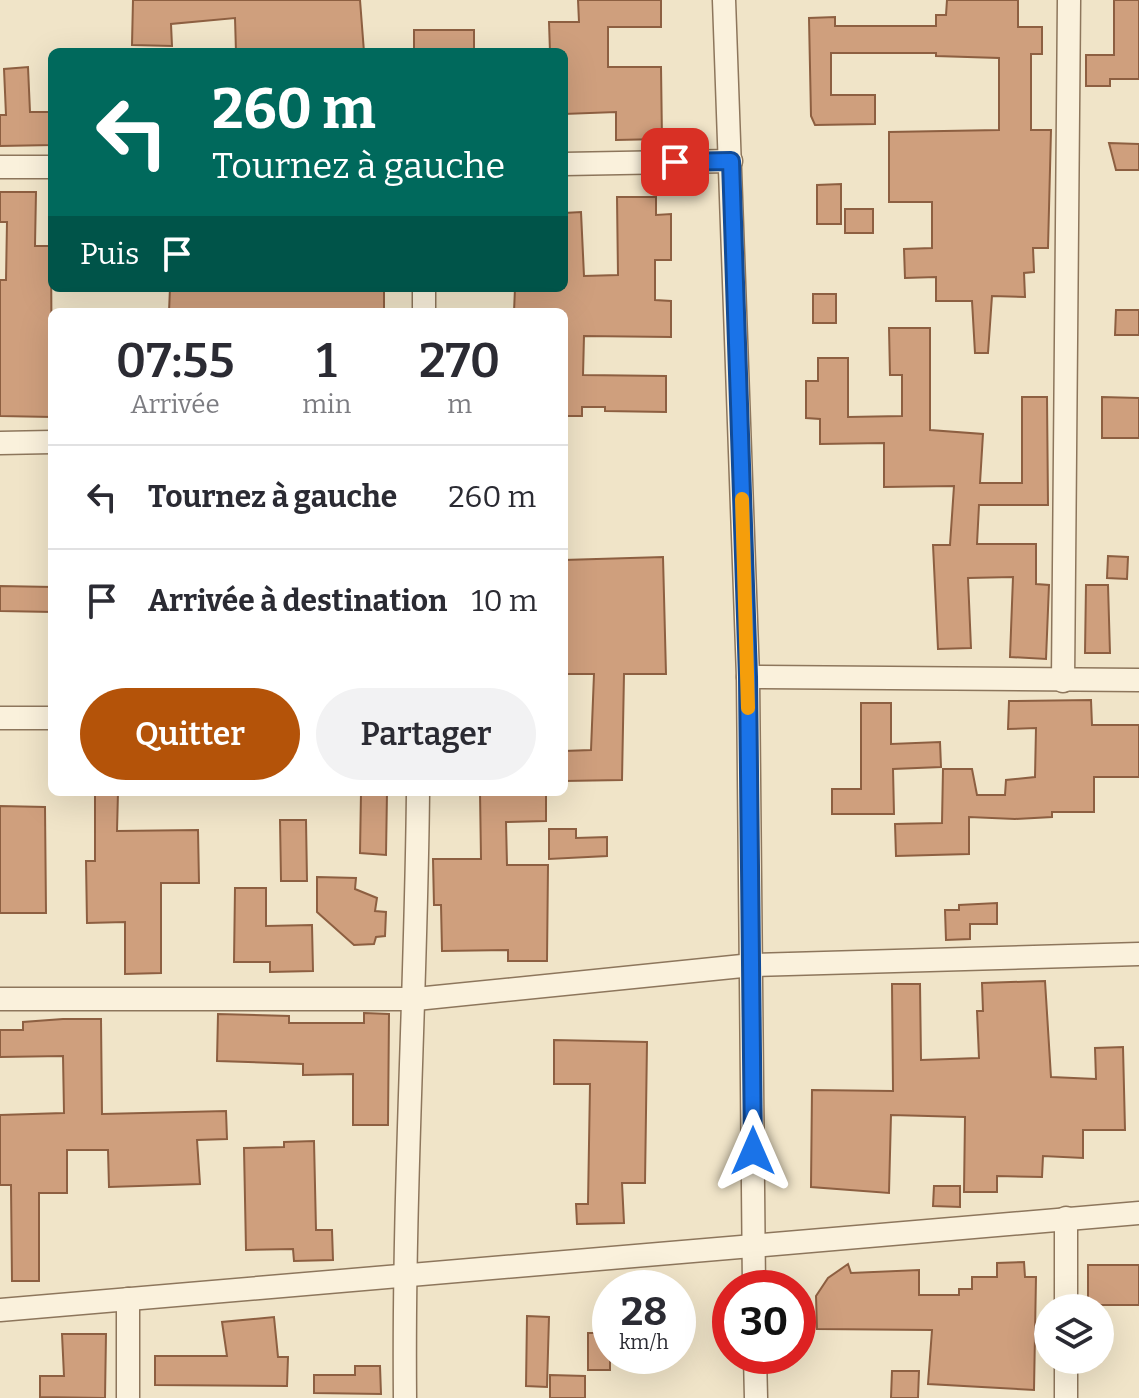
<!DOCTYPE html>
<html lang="fr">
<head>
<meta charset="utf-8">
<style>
	body { margin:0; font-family:Bitter,serif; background:#f2f2f3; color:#2b2b33; height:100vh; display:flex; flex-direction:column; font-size:30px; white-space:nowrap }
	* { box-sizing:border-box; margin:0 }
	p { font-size:26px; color:#7c7c81 }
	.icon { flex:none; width:44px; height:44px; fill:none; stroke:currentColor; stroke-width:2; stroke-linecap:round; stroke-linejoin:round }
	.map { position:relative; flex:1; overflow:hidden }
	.details { position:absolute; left:48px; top:308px; width:520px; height:488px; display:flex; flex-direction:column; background:#fff; border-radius:12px; box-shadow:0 8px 32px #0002 }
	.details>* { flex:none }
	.guide { position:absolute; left:48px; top:48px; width:520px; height:244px; border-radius:12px; box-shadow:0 8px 32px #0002; background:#00695c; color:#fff; overflow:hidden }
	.fabs { position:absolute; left:1034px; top:1294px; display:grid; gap:16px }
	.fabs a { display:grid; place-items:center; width:80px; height:80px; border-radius:50%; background:#fff; box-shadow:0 8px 32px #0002; font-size:40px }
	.speed { position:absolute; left:592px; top:1270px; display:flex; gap:16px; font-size:40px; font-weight:700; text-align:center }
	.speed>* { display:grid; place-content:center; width:104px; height:104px; border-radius:50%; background:#fff; box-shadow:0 8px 32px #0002; line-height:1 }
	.speed small { font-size:20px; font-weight:400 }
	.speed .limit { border:12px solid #d22; background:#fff; color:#111 }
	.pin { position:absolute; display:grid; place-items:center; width:68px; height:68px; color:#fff; margin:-34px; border-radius:16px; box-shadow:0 4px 12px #0006 }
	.me { position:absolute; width:88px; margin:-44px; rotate:0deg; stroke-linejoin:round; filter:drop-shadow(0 0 6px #0008) }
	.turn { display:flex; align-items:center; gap:28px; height:168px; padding:0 32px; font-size:36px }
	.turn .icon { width:104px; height:104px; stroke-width:2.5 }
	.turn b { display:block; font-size:56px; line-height:68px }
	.then { display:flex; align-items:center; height:76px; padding:0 32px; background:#0003; gap:16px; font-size:30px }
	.eta { display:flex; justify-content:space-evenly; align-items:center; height:136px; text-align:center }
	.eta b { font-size:48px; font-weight:600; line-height:56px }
	.action { display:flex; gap:16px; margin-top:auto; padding:16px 32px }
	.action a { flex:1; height:92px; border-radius:48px; background:#b45309; color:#fff; font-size:32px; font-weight:600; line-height:92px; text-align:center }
	.action a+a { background:#f2f2f3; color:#2b2b33 }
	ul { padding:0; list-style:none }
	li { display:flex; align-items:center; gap:24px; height:104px; padding:0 32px; border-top:2px solid #e1e1e2 }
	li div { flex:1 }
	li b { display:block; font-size:30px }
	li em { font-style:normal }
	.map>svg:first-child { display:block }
</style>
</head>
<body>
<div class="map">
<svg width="1139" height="1398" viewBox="0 0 1139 1398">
	<rect width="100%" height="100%" fill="#f0e4c8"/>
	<g fill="#cf9f7d" stroke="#8d5f41" stroke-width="2">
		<polygon points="133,0 360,0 364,52 236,52 235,18 171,24 172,46 132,45"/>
		<polygon points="578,0 661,0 661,27 608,27 608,67 661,67 662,139 616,140 616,112 564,114 564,52 550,52 549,22 579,22"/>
		<polygon points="947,0 1018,0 1018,27 1042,27 1042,54 1031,54 1031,130 1051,130 1048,248 1033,248 1034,272 1024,273 1025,297 992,296 988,353 975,353 972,301 936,301 936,277 905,278 904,249 932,248 932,202 889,202 889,132 999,130 999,58 936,56 936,53 831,53 831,95 875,95 875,124 815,125 811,116 809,18 835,17 835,26 936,26 936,15 946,15"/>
		<polygon points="1114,0 1139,0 1139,79 1110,79 1110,86 1086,86 1086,55 1114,55"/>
		<rect x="414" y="30" width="60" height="22"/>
		<polygon points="28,67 30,112 52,112 52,145 0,146 0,115 6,115 4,69"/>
		<polygon points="1109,143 1139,144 1139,170 1116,170"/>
		<polygon points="841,184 841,224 817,224 817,185"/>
		<polygon points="0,192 36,192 35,246 51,246 52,417 0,416 0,280 6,280 7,222 0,222"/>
		<polygon points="617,197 656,197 656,215 671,214 671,260 655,260 655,300 671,301 671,337 584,336 583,375 666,376 666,412 605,411 605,407 582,407 582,416 564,416 564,312 514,312 515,288 564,288 564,213 581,212 584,276 618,275"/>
		<rect x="845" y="209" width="28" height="24"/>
		<polygon points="170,288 384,288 384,312 169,312"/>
		<rect x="813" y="294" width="23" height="29"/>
		<polygon points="1116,310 1139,310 1139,335 1115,335"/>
		<polygon points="889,328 930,328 930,430 983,434 980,483 1022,483 1022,397 1047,397 1048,505 979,505 977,544 1036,544 1036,584 1049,585 1046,659 1010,657 1013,577 968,578 971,648 938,649 933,545 950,545 954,486 884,487 884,443 820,444 820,419 806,418 806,381 818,381 818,358 848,358 848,417 902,416 902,375 890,375"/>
		<polygon points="1102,397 1139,398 1139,438 1102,438"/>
		<polygon points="1108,556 1128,557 1127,579 1107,578"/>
		<polygon points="663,557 666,674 624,674 622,780 564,781 564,751 591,750 594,674 564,674 564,560"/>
		<polygon points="1086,585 1108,585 1110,653 1085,653"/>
		<polygon points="0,586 52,587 52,612 0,611"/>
		<polygon points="1091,700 1092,725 1139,725 1139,777 1094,777 1094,812 1052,812 1052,817 1015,819 969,817 969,854 896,856 895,824 942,823 943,769 972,769 977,795 1005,795 1006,780 1035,777 1036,728 1008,729 1009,701"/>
		<polygon points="861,703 891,703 891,744 940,742 941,767 893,769 894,814 832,814 832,789 861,789"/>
		<polygon points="95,792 118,792 117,831 198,830 199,883 161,883 161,973 125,974 125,922 87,923 86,861 95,861"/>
		<polygon points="361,792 387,792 386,855 360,853"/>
		<polygon points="480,792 546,792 546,821 506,822 507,865 548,865 547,961 508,961 508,950 442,951 441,905 434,905 433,859 481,859"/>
		<polygon points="0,806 45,807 46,913 0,913"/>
		<polygon points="280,820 306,820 307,881 281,881"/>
		<polygon points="549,829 576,829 576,838 607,837 607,856 549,859"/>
		<polygon points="317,877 356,878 355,889 377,898 375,911 386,912 385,936 376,937 374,944 354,945 317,912"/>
		<polygon points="235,888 266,888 266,926 312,925 313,971 270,972 270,962 234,962"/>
		<polygon points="997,903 997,924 970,924 970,939 946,940 945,910 959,910 959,905"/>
		<polygon points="1045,981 1051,1077 1096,1079 1095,1048 1123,1047 1125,1130 1083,1130 1083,1158 1043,1156 1042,1177 997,1176 997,1192 964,1192 965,1117 891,1115 889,1193 811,1187 812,1090 893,1091 892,984 920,984 921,1060 979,1058 977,1011 983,1011 982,983"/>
		<polygon points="364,1013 389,1014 388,1125 353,1125 353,1074 303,1075 303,1064 217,1061 218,1014 289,1016 289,1023 364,1023"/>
		<polygon points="63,1019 101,1019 102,1114 226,1111 227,1139 197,1140 200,1184 109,1187 108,1150 67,1150 67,1193 39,1193 39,1281 12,1281 11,1185 0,1185 0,1115 64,1113 63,1056 0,1057 0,1030 23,1030 23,1022"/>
		<polygon points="554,1040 647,1042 645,1183 622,1183 624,1223 577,1224 576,1204 588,1204 590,1084 554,1084"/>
		<polygon points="314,1141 316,1230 332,1230 333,1260 294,1261 293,1249 246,1250 244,1148 284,1147 284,1142"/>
		<polygon points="934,1186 960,1186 960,1207 933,1206"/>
		<polygon points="1024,1262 1025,1277 1036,1277 1034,1390 928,1384 932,1330 817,1329 816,1296 828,1278 848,1264 851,1273 919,1270 919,1295 959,1295 959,1289 972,1289 972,1277 997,1277 997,1263"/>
		<rect x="1088" y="1265" width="51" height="40"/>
		<polygon points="527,1316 549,1317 547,1387 526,1386"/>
		<polygon points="274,1317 278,1357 288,1357 287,1386 155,1385 155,1356 227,1356 222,1322"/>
		<rect x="588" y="1333" width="22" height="37"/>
		<polygon points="62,1334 106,1334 105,1398 40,1397 40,1376 64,1376"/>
		<polygon points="355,1366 380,1366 381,1394 314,1393 314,1375 355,1375"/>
		<polygon points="892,1371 919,1371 918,1398 891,1398"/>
		<polygon points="550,1375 585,1376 585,1398 550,1398"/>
	</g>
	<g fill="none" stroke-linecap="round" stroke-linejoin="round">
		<g stroke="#8d765c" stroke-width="25">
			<g id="street">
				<polyline points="724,0 748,677 754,1288"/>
				<polyline points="564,164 731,161"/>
				<polyline points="0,167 52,167"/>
				<polyline points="424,312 424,288"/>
				<polyline points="0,443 52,442"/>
				<polyline points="748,677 1139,680"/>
				<polyline points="1063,681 1069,0"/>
				<polyline points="0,718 52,718"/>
				<polyline points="0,999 416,999 752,965 1139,954"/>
				<polyline points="1066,1218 1066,1308"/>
				<polyline points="0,1310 1139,1213"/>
				<polyline points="755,1356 756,1398"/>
				<polyline points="1066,1360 1066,1398"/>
				<polyline points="128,1398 128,1299"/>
				<path d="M405,1398C403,1196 416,994 418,792"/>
			</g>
		</g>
		<use href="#street" stroke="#faf1dc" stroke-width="22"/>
	</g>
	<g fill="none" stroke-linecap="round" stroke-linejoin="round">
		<g stroke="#114b97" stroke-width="20">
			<polyline id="route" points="675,162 731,161 748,677 753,1151"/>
		</g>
		<use href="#route" stroke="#1a73e8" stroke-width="14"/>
		<polyline stroke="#f59e0b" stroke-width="14" points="742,499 748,708"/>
	</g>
</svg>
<div class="fabs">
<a><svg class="icon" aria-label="layers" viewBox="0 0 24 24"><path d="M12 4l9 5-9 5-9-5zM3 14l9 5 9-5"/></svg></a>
</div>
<div class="speed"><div>28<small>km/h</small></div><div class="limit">30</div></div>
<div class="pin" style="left:675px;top:162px;background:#d93025"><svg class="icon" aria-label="arrive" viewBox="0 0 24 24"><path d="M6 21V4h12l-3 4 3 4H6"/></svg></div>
<svg class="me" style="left:753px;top:1151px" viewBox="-20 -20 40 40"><path d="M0-17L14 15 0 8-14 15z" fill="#1a73e8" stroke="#fff" stroke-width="4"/></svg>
<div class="guide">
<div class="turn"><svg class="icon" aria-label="left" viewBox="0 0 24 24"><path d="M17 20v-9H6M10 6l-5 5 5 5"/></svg><div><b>260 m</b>Tournez à gauche</div></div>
<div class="then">Puis<svg class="icon" aria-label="arrive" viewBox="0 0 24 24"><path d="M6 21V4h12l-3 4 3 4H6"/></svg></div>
</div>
<section class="details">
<div class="eta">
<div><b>07:55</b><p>Arrivée</p></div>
<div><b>1</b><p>min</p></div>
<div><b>270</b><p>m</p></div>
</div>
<ul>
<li><svg class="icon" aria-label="left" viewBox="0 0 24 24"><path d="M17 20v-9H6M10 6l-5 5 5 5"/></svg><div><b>Tournez à gauche</b></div><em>260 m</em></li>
<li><svg class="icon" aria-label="arrive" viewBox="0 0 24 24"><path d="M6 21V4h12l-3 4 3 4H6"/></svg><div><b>Arrivée à destination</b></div><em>10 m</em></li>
</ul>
<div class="action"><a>Quitter</a><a>Partager</a></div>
</section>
</div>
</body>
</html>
